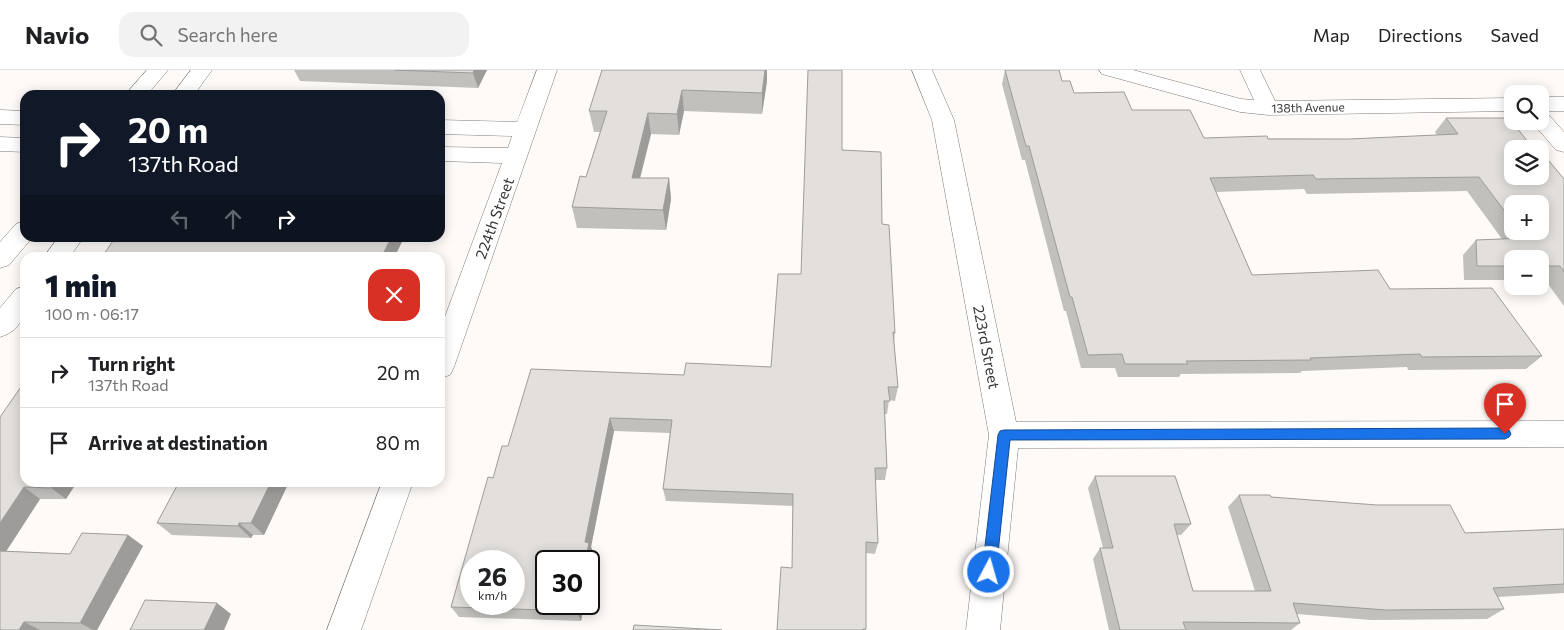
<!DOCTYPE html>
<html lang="en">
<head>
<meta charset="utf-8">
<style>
	body { margin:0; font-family:Commissioner,sans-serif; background:#f2f2f2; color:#202124; height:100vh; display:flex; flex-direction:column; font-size:19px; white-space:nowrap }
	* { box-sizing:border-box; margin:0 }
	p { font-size:16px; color:#757577 }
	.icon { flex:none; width:28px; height:28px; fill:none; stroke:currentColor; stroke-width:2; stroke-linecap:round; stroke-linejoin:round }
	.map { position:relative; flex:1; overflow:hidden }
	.side { position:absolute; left:20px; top:182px; width:425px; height:235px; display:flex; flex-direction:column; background:#fff; border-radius:15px; box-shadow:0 2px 12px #0003 }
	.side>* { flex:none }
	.guide { position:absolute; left:20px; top:20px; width:425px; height:152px; border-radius:15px; box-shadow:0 2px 12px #0003; background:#111827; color:#fff; overflow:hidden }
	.buttons { position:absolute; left:1504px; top:15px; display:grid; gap:10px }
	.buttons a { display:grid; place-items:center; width:45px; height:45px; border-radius:10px; background:#fff; box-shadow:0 2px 12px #0003; font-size:25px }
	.speed { position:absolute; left:460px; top:480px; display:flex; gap:10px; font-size:25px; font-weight:700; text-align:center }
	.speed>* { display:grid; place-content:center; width:65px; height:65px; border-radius:50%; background:#fff; box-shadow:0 2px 12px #0003; line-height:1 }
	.speed small { font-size:12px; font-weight:400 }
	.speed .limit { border:2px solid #111; border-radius:8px; background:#fff; color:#111 }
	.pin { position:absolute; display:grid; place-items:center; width:42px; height:42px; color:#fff; margin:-51px -21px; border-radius:50% 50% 50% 0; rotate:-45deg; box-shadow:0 0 5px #0007 }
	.pin .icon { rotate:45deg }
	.me { position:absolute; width:55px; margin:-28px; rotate:6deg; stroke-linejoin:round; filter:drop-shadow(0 0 4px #0008) }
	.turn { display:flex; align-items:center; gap:18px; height:105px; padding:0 25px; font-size:22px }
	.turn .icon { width:65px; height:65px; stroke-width:2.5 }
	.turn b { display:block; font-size:35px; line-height:42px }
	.lanes { display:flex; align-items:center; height:48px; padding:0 25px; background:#0003; justify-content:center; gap:25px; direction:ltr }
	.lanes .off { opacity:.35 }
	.round { display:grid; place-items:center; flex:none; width:52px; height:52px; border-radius:15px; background:#f2f2f2 }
	.head { display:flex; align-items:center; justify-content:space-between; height:85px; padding:0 25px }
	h1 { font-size:30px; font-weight:800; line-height:38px; color:#111827 }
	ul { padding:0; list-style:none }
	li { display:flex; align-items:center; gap:15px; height:70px; padding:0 25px; border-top:1px solid #e0e0e0 }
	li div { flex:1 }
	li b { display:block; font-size:19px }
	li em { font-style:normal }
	header { display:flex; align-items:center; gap:30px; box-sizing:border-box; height:70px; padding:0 25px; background:#fff; border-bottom:1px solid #e0e0e0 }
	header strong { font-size:24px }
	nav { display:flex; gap:28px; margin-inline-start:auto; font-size:18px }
	.search { width:350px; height:45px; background:#f2f2f2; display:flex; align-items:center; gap:12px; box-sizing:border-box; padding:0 18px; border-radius:15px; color:#757577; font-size:19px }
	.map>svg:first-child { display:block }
</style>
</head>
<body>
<header>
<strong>Navio</strong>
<div class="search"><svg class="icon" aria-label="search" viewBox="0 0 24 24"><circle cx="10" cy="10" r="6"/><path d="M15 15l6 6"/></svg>Search here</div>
<nav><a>Map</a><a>Directions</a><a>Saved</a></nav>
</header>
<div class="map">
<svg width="1564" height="560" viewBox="0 0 1564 560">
	<rect width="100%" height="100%" fill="#fefaf7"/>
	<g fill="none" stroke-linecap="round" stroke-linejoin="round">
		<g stroke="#7c7977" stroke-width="1">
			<g id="minor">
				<polygon points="147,0 168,0 147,25 125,25"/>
				<polygon points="191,0 212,0 194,25 172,25"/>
				<polygon points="537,0 557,0 454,297 450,305 440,308 440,260 502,93 440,91 440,77 508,78 512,66 440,64 440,50 517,52"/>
				<polygon points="912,0 932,0 954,50 1016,352 1564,351 1564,377 1018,378 1000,560 966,560 989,365 932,50"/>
				<polygon points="1099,0 1133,0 1241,29 1254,30 1240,0 1260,0 1275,31 1512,28 1512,41 1268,45 1240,42 1102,4"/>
				<rect x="1540" y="27" width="24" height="14"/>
				<polygon points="0,40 25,41 25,55 0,54"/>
				<polygon points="1540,42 1548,44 1564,62 1564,82 1556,80 1531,51 1540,51"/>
				<polygon points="0,67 25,68 25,82 0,81"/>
				<polygon points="25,151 25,168 32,168 9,195 0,198 0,172 16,154"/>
				<polygon points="58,168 83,168 69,188 43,188"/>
				<path d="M25,216C25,239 26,259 0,267V238L16,219Z"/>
				<polygon points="382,412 413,412 361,560 327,560"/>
			</g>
		</g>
		<use href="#minor" fill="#fff" fill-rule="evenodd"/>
	</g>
	<g fill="#c2c0bd" fill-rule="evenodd">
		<polygon points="294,0 487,0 478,18 300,11"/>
		<polygon points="602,0 767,11 762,44 684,41 679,65 651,64 640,108 669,108 671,129 666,160 577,158 572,137 586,107 600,62 594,62 589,41"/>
		<path d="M1005,0H1059L1062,11L1074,23L1132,40L1204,68L1349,69L1437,65L1435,62L1446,48L1528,72L1564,109V236L1545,210H1540V189H1512V210H1464L1463,185L1476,170L1502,169L1467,121L1307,124L1304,119L1216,122L1252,205L1390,219L1542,286L1526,299L1408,300L1407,297L1302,301L1300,303L1181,304L1179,307H1118L1115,298H1081L1066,241H1064L1025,90H1022L1002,14ZM1512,134L1540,161H1512Z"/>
		<polygon points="842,80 882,154 895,263 894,272 898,317 895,331 889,330 887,344 885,344 887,398 885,410 875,410 878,473 875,484 866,483 866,560 777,560 792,498 793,436 666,431 663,419 670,363 614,361 591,477 594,484 581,551 459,547 451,537 493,408 508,376 684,305 771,297"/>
		<polygon points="0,347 25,412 77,412 66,429 40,429 6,481 70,484 128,465 143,476 97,560 0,560"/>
		<polygon points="1095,406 1191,454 1181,465 1177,465 1193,521 1255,521 1228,437 1239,425 1271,427 1465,463 1564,459 1564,523 1498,527 1504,539 1487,549 1371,550 1297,544 1300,553 1291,560 1109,560 1093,489 1100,478 1103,478 1088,418"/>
		<polygon points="179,412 289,412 264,465 253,465 251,468 172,465 157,453"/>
	</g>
	<g fill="#9e9c9a">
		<polygon points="474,0 487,0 478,18 473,3"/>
		<polygon points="765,0 767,0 767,11 762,44 762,23"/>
		<polygon points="682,20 684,41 679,65 677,44"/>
		<polygon points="648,43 651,64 635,128 632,108"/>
		<polygon points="669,108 671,129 666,160 663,140"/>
		<polygon points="391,168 404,168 394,188 381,188"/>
		<polygon points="610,348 614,361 591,477 594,484 589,509 589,491 585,491 585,472"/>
		<polygon points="54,412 77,412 66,429 51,418"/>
		<polygon points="271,412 289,412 264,465 251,453"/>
		<polygon points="24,417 40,429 0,491 0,453"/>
		<polygon points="239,453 253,465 251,468 238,456"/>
		<polygon points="128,465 143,476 97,560 93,560 80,553"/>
		<polygon points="217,533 231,544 224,560 204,560"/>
		<polygon points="577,534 584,534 581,551 576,541"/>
		<polygon points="24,552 40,560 19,560"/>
	</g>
	<g fill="#e2dfdc" stroke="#9e9c9a" fill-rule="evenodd">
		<polygon points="394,0 474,0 473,3"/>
		<polygon points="602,0 765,0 762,23 682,20 677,44 648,43 632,108 669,108 663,140 572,137 580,106 586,107 607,41 589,41"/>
		<path d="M808,0H842V80L881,82L882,154L889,155L895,263L893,262L898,317H888L890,331H884L887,398H875L878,473L866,472V559H863V560H777L781,497L792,498L793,424L663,419L672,350L610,348L585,472L589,473L585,491H546V534H577L576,541L451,537L488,407L493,408L502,376H508L531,299L684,305L686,293L771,297L778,204H801ZM471,491H514V534H471Z"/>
		<polygon points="1005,0 1059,0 1062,11 1070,11 1074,23 1124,22 1132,40 1190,40 1204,68 1267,66 1268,69 1349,69 1458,64 1446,48 1509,48 1528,72 1538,79 1512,79 1512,106 1540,106 1540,80 1564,109 1564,202 1560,196 1540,196 1540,189 1512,189 1512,196 1477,196 1476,170 1525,168 1520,161 1540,161 1540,134 1512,134 1512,151 1479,107 1316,109 1313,105 1210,108 1252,205 1378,200 1390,219 1492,218 1542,286 1422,287 1420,284 1310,288 1311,290 1186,291 1188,294 1125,294 1122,284 1088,285 1072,227 1070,227 1029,76 1026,76"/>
		<polygon points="115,168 391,168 381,188 97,188 104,184"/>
		<polygon points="25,311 25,412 54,412 51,418 24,417 0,453 0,347"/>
		<polygon points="1095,406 1175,406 1191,454 1174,454 1193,521 1271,521 1239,425 1270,425 1271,427 1377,435 1450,435 1465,463 1564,459 1564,514 1493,518 1504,539 1386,540 1293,533 1300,553 1183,552 1186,560 1120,560 1100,478 1113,478"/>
		<polygon points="179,412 271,412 251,453 239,453 238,456 157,453"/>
		<polygon points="82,463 128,465 80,553 24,552 19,560 0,560 0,481 70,484"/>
		<polygon points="145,530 217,533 204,560 130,560"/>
		<polygon points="634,555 722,560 633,560"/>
	</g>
	<polygon fill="#1a73e8" stroke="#114b97" points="1505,358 1509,360 1511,364 1509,367 1505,369 1010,370 996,502 994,506 989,508 984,506 982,502 998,365 1000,361 1004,360"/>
	<g text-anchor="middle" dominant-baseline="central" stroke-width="4" stroke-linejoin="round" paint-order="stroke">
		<g font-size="12" fill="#353332" stroke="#fff">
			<text transform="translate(1308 37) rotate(-1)">138th Avenue</text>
		</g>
		<g font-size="15" fill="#353332" stroke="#fff">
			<text transform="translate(494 148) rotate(-70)">224th Street</text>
			<text transform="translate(987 277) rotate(79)">223rd Street</text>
		</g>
	</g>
</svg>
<div class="buttons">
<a><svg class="icon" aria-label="search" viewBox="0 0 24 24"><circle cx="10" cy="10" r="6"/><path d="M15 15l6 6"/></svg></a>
<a><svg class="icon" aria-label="layers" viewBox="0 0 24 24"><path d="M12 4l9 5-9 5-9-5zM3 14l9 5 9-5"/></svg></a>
<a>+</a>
<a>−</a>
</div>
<div class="speed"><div>26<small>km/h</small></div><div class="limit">30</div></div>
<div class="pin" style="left:1505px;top:364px;background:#d93025"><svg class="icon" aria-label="arrive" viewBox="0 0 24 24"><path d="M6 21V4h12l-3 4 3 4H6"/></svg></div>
<svg class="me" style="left:989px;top:502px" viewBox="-20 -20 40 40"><circle r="17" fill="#1a73e8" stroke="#fff" stroke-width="3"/><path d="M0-11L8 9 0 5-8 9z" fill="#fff"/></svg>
<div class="guide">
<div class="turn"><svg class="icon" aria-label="right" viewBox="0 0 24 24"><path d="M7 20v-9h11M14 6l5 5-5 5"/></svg><div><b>20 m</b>137th Road</div></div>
<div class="lanes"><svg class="icon off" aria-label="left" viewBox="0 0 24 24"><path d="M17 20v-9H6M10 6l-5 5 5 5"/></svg><svg class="icon off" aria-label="ahead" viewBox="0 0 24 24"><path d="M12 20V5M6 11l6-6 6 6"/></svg><svg class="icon" aria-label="right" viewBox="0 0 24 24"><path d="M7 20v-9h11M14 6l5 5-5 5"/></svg></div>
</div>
<section class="side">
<div class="head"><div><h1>1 min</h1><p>100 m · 06:17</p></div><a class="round" style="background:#d93025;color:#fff"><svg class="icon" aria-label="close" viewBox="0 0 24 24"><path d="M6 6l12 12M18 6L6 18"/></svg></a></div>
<ul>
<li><svg class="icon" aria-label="right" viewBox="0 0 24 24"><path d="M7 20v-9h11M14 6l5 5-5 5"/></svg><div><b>Turn right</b><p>137th Road</p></div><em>20 m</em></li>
<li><svg class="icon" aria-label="arrive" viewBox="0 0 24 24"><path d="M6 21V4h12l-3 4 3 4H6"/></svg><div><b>Arrive at destination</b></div><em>80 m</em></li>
</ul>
</section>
</div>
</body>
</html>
